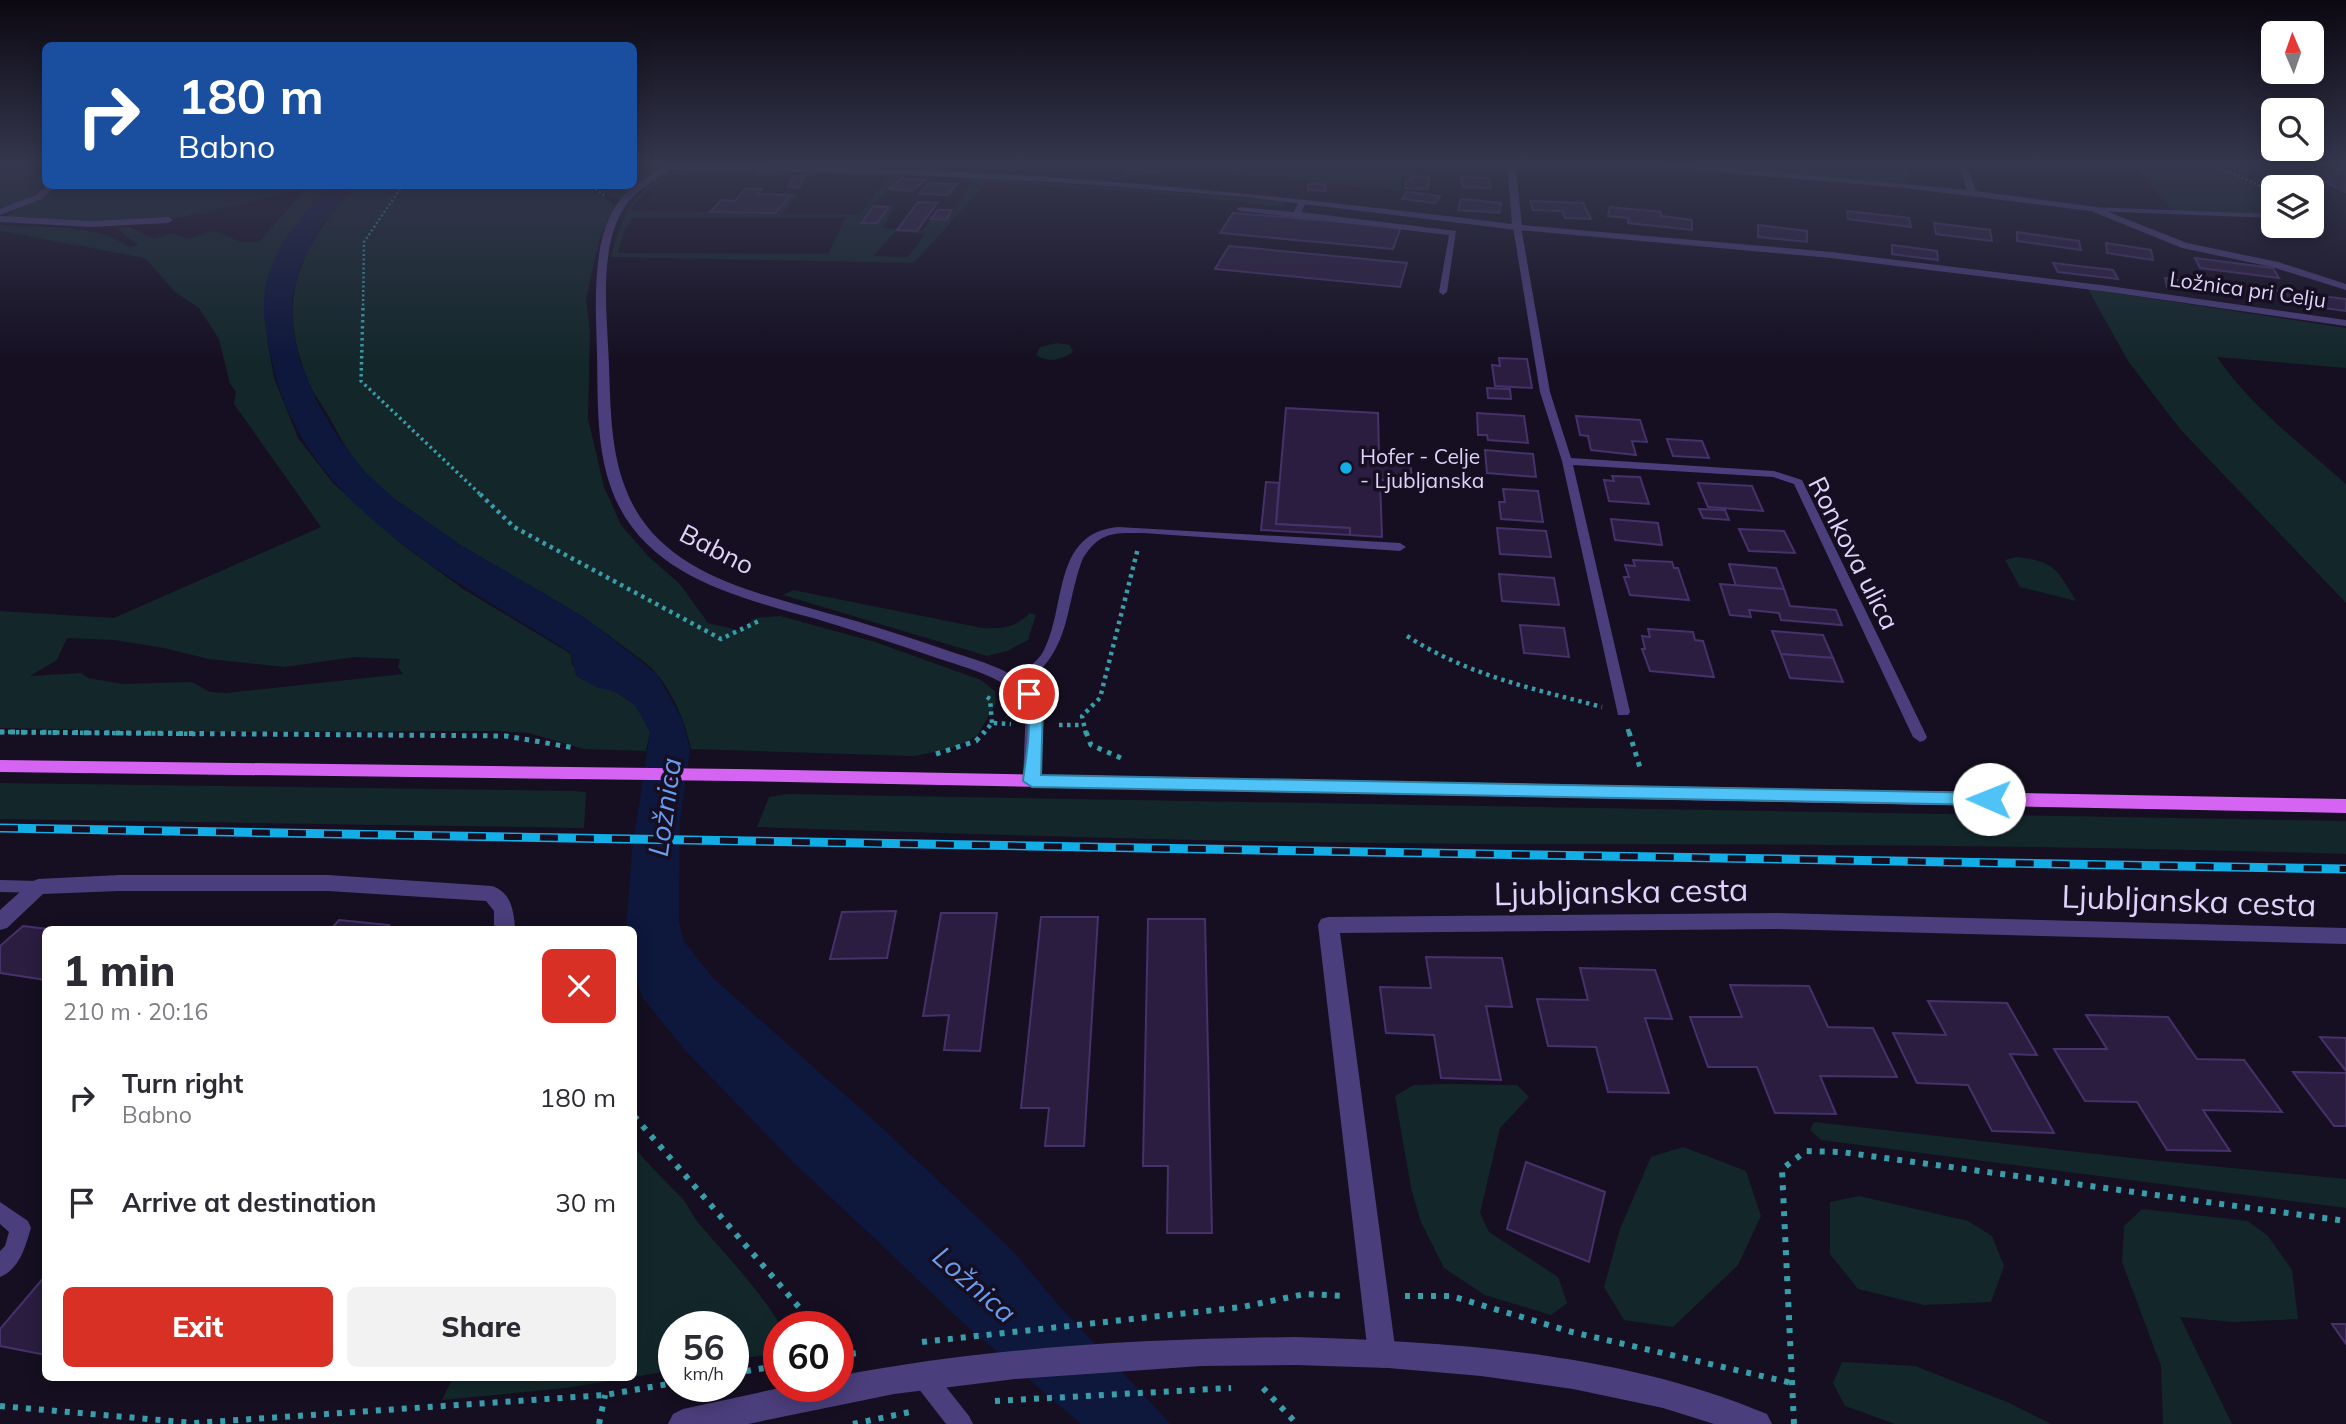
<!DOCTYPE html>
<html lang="en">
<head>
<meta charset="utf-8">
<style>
	body { margin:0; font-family:Mulish,sans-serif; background:#f2f2f3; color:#2b2b33; height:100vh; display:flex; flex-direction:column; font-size:26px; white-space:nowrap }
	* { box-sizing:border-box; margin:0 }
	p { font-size:23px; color:#7c7c81 }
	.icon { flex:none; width:38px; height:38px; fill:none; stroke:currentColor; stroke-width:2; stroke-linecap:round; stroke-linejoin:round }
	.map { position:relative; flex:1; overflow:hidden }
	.panel { position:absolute; left:42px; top:926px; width:595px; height:455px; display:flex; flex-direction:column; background:#fff; border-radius:10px; box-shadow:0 4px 18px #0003 }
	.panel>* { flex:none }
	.guide { position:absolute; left:42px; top:42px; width:595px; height:147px; border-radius:10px; box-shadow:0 4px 18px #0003; background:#1a4fa0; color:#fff; overflow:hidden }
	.needle { width:46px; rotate:358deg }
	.controls { position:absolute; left:2261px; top:21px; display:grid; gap:14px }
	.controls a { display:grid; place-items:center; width:63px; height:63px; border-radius:10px; background:#fff; box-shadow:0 4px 18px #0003; font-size:35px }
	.speed { position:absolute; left:658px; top:1311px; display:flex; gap:14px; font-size:35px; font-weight:700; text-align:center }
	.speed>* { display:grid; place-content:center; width:91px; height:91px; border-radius:50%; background:#fff; box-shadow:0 4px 18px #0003; line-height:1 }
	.speed small { font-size:18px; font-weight:400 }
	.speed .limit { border:10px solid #d22; background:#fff; color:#111 }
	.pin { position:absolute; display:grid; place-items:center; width:60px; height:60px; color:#fff; margin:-30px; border:4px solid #fff; border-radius:50%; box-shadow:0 2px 7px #0007 }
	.me { position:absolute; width:77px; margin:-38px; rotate:271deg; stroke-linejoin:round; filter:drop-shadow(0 0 5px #0008) }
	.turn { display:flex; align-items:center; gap:24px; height:147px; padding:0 21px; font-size:32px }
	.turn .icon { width:91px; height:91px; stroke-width:2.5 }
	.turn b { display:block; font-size:49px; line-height:60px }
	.round { display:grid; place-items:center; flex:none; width:74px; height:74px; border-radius:10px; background:#f2f2f3 }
	.summary { display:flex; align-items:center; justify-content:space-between; height:119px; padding:0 21px }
	h1 { font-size:42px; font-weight:800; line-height:52px }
	.primary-button { display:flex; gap:14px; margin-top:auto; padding:14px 21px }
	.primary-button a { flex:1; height:80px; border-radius:10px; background:#d93025; color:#fff; font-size:28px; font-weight:800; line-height:80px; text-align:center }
	.primary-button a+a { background:#f2f2f3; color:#2b2b33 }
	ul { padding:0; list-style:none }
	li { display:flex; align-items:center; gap:21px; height:105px; padding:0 21px }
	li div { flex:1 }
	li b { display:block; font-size:26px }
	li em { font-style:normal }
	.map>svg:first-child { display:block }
</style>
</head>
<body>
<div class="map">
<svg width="2346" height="1424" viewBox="0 0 2346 1424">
	<rect width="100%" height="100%" fill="#150f21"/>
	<g fill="#13272a" fill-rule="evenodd">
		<polygon points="0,164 45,164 45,185 28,199 0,210"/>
		<polygon points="634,164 664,164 620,200 607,195 596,186 634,186"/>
		<polygon points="1153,164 1246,164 1241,173"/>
		<polygon points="1252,164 1417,164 1413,174 1401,178 1401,191 1248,175"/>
		<polygon points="1738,164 1799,164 1801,168 1825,170 1824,164 1905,164 1911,184 1743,171"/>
		<polygon points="2136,164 2213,164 2273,193 2273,214 2171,211"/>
		<path d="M686,170H788L780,174L779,178H754L758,173C703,172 666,161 630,211L777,212L792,194H798L783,213L859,214L890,176L818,173L810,181H807L814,171L902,174L859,222L876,223L889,205L895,206L883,228L923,231L930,219L946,220L975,178L1284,201V207L1177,195L987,182L914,263L611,257C622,214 637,178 686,170ZM634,217H846L828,254L618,253L625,229ZM896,231L925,234L908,257L873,256Z"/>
		<path d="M55,186H329L285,239L264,298L268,344L274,378L298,438L333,483L399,542L463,589L571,654L572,665L636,705L650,732L646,751L584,749L529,733L497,731L216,732L0,728V611L114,618L321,527L234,404L236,392L230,384L219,339L199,308L175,292L145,258L0,231V225C42,229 93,222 129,247L138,245L117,228L130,227L154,239L171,233L189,239L214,231L241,242H259L305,190C261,197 219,212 174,218C118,226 64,222 8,217L10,213L44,197ZM67,638L114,640L164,648L209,659L284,667L355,657L400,659L398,667L403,674L227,693L210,692L192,682L122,684L88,678L81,673L30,676L57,660Z"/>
		<path d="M354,186H589L614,205L599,241L586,299L590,330L588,419L604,487L621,525L649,557L680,584L708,623L742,631L754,618L780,616L875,642L981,680L995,691L996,703L977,736L953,748L914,756L691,749C686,724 674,694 656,673C646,661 628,651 615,640C536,579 434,546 365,472C351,457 342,441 333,424C325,409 316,398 309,383C274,299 299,251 354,186Z"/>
		<path d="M2088,289L2346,328V368L2217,357C2250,406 2302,445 2346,484V603L2180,429L2128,361Z"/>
		<path d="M1057,343L1070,345L1073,352C1062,360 1047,363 1036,355L1040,347Z"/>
		<path d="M2016,557C2054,561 2057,569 2076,601L2020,587L2005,560Z"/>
		<path d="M793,590L982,628C1003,629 1014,628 1030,613L1036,615L1028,640L1007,651L987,656L783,595Z"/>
		<polygon points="0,783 575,791 586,792 584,828 0,819"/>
		<path d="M787,794L2346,821V854C2061,845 1777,844 1492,844C1247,843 1002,835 757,827L769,797Z"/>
		<polygon points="1448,1084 1517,1085 1529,1097 1500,1128 1480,1213 1489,1232 1558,1277 1567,1303 1551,1315 1485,1295 1444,1268 1421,1222 1411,1188 1395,1096 1414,1085"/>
		<polygon points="1814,1122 2150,1160 2346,1179 2346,1208 1821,1140 1810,1130"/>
		<path d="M634,1147C649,1165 665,1181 682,1198C689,1206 693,1217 700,1225C729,1258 758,1289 781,1326H779V1353L733,1360V1326H674V1370L634,1377Z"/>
		<polygon points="1683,1147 1746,1171 1761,1216 1738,1265 1673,1327 1624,1320 1604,1287 1620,1229 1651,1157"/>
		<polygon points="1859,1196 1968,1221 1992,1236 2004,1266 1991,1302 1924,1305 1858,1289 1830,1254 1830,1202"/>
		<polygon points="2142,1209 2248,1221 2268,1236 2292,1270 2298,1319 2233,1322 2180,1317 2232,1424 2163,1424 2161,1366 2122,1262 2124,1226"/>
		<polygon points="1842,1362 1915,1366 2007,1402 2051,1424 1895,1424 1845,1406 1833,1383"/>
		<polygon points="453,1377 631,1377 566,1388 442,1400"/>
	</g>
	<path fill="#0e173c" d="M329,186H354L321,226L300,266L292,298L293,329L299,359L318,403L338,437L365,472L395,499L461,545L587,619L657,674L682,719L690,749L680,821L679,921L683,940L713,978L879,1125L1012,1250L1061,1308L1171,1424H1081L962,1322L872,1236L794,1163L685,1050L642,997L634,971V929H626L632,851L650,732L635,705L616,692L596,687L576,676L571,653C454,578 300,506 271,357C267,339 263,317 264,299C266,256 302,215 329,186Z"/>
	<g fill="#2a1d40" stroke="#46316a" stroke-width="2">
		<polygon points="1675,164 1736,164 1737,170"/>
		<polygon points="2288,164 2333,164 2346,170 2346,192"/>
		<polygon points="1130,165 1162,168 1157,173 1125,170"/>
		<polygon points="794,176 805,176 799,187 788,187"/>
		<polygon points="1411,176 1429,177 1428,189 1405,188 1406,180 1411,180"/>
		<polygon points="1461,177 1489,178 1491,188 1463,187"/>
		<polygon points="902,178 925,180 912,191 889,189"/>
		<polygon points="929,183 957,184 948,195 919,194"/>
		<polygon points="1308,184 1325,184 1326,191 1308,190"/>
		<polygon points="746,188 762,189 757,194 791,195 775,213 710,212 721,200 735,201"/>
		<polygon points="1407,192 1440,196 1435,203 1402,199"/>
		<polygon points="1461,199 1501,203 1499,213 1458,210"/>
		<polygon points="1530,201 1583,203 1591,219 1565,218 1562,211 1533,210"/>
		<polygon points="918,202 937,203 917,231 897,230"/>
		<polygon points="874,206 889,207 877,223 861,223"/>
		<polygon points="1610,207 1661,212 1661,216 1692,220 1692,230 1628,223 1629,218 1608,216"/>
		<polygon points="938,210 952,210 946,220 931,219"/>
		<polygon points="1847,211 1909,218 1911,227 1848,219"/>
		<polygon points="1233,213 1401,227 1393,249 1220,233"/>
		<polygon points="1934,223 1990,230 1992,241 1936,234"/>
		<polygon points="1758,225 1807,231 1807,242 1758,237"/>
		<polygon points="2017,232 2079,241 2081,250 2017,241"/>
		<polygon points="2106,243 2151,250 2153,260 2107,253"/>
		<polygon points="1892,245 1937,251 1938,260 1892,254"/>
		<polygon points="1229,246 1407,263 1400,287 1215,269"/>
		<polygon points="2195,258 2273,268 2279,278 2200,268"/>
		<polygon points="2053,263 2113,270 2118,279 2058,272"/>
		<polygon points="2165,278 2211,285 2214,294 2167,287"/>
		<polygon points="2278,291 2346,299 2346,311 2287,303"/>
		<polygon points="1499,358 1527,359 1532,388 1495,386 1492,365 1500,366"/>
		<polygon points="1487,388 1510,389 1511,399 1488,398"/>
		<polygon points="1286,408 1378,413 1379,455 1410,457 1412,481 1380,480 1382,537 1350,535 1350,528 1276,524"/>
		<polygon points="1477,413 1524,416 1528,443 1488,440 1487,435 1478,435"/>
		<polygon points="1576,416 1640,420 1647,442 1632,441 1636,455 1591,450 1588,436 1580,435"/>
		<polygon points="1667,439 1702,441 1709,458 1673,456"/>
		<polygon points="1485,450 1533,454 1536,477 1487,473"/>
		<polygon points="1612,476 1640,477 1649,504 1609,501 1604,480 1614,481"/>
		<polygon points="1266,482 1279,483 1276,524 1350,528 1350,535 1261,530"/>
		<polygon points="1698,483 1752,486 1763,511 1708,507"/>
		<polygon points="1503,489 1538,491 1543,522 1501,519 1499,502 1505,502"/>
		<polygon points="1699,509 1725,510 1729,520 1703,518"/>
		<polygon points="1611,519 1658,523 1662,545 1615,540"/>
		<polygon points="1497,528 1546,531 1551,557 1500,554"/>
		<polygon points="1739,529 1784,531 1795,553 1749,551"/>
		<polygon points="1633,560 1672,562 1674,568 1678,568 1689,600 1630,595 1624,577 1629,577 1625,565 1635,566"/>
		<polygon points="1729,564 1776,568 1784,589 1736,586"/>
		<polygon points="1499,574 1554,578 1559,605 1502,601"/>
		<polygon points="1720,584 1784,589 1790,606 1836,610 1842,625 1781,620 1779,613 1749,610 1751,617 1730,615"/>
		<polygon points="1520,625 1564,628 1569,657 1524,653"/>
		<polygon points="1648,629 1693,632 1695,640 1703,641 1714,677 1650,671 1642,649 1645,649 1642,636 1650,637"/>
		<polygon points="1772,631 1823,635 1833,658 1781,654"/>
		<polygon points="1781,654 1833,658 1843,682 1790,678"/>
		<polygon points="896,911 887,958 830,959 842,912"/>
		<polygon points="941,913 997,913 980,1051 944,1050 949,1015 923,1016"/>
		<polygon points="1041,917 1098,917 1084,1146 1045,1146 1049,1108 1021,1108"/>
		<polygon points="1148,919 1205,919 1212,1233 1167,1233 1168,1166 1143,1166"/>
		<polygon points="339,920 389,925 385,929 331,929"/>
		<polygon points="23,926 48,929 46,929 46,980 0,973 0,946"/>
		<polygon points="1426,957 1502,958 1512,1007 1486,1006 1501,1080 1441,1078 1434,1035 1386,1033 1380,987 1431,988"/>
		<polygon points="1580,968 1655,970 1672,1019 1645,1018 1669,1093 1608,1092 1596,1047 1548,1046 1537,999 1588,1000"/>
		<polygon points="1730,985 1809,986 1828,1027 1873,1028 1897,1077 1820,1076 1836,1114 1775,1113 1757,1067 1708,1067 1690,1017 1742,1017"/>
		<polygon points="1928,1001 2007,1003 2037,1055 2010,1054 2054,1133 1992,1131 1968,1085 1917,1083 1893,1033 1946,1035"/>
		<polygon points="2086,1015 2168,1017 2197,1059 2244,1060 2282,1112 2203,1110 2230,1151 2167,1150 2137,1102 2085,1101 2054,1049 2107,1049"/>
		<polygon points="2320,1037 2346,1038 2346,1071"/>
		<polygon points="2293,1072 2346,1073 2346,1126 2334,1126"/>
		<polygon points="1526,1162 1605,1192 1589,1262 1507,1229"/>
		<polygon points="46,1275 46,1355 0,1346 0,1329"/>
		<polygon points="2332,1324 2346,1324 2346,1344"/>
	</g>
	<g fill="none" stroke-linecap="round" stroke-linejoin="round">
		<g stroke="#399daa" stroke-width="2.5" stroke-dasharray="2 2.5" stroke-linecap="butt">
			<polyline points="2213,164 2273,192"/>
			<polyline points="592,186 605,196"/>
			<polyline points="2312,210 2316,213 2312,215"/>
			<polyline points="363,310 364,242 402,186"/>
		</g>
		<polyline stroke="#399daa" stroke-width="3.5" stroke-dasharray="2.5 3.5" stroke-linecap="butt" points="363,308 361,381 482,496"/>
		<g stroke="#399daa" stroke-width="4.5" stroke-dasharray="3.5 4.5" stroke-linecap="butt">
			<polyline points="480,494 514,527 721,639 761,620"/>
			<path d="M1407,636C1467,675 1534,689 1602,707"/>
			<polyline points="987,697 990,699 992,723"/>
			<polyline points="1059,725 1083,725"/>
			<polyline points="1628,729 1629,734"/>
			<polyline points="0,732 203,734"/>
			<polyline points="983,734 992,723 1011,724"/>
			<polyline points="1086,734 1082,716 1100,698 1138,548"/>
		</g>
		<g stroke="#399daa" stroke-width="5" stroke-dasharray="4.5 6" stroke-linecap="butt">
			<polyline points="0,732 506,736 575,748"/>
			<polyline points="1086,732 1091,745 1121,758"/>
			<polyline points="1629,732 1641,771"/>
			<polyline points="936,754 976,741 984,732"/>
		</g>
		<g stroke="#399daa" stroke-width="6" stroke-dasharray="5 8" stroke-linecap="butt">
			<polyline points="634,1116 804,1313 809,1326"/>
			<polyline points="1405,1296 1451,1296 1572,1332 1792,1383"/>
			<polyline points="922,1342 1242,1307 1305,1294 1347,1296"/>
			<polyline points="838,1356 858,1353"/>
			<polyline points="733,1373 779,1366"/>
			<polyline points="1263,1388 1297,1424"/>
			<polyline points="995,1401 1231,1388"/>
			<polyline points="0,1406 194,1423 605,1395 674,1383"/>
			<polyline points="599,1424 605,1395"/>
			<polyline points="853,1424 910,1412"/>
			<polyline points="1794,1424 1782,1169 1806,1151 1841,1152 2346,1221"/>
		</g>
		<g fill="#4b3e7c" fill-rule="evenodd">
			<polygon points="1300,199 1307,201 1301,212 1456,231 1447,292 1443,295 1439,292 1449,235 1240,211 1236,209 1240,207 1294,212"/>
			<polygon points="2090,207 2273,214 2273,218 2093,211 2089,209"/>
			<polygon points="1517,225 1521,227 1550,392 1571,458 1774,471 1802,480 1927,737 1925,740 1920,742 1913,737 1794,484 1773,477 1573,465 1630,712 1628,715 1618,715 1562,461 1540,392 1513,227"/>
			<path d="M1118,527L1400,543L1406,547L1400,551L1143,533C1115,533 1100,531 1083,558C1065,604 1072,647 1029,680C1022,685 1019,689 1010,687L1008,684L1010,681C1021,673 1036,664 1043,652C1067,609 1051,533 1118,527Z"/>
			<polygon points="0,880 38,881 44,883 46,887 44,891 38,893 0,892"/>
			<path d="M0,1202L28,1221L31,1228C25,1247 20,1269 0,1277V1251L5,1246L9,1232L0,1224Z"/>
			<polygon points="923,1365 931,1368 969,1416 973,1424 946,1424 915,1384 912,1376 915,1368"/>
		</g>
		<g fill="#4b3e7c" fill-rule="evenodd">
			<path d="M666,164C724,160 793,166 851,168C1074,173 1291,197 1512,224L1507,164H1515L1522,225L1831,252L2109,286L2346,320V326L2109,292L1831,258L1517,230L1245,197L1069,183L889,174L671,169C656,180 637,189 626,205C600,242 606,302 608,345C611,392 608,442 625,487C656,572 750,591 827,613C868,624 909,637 949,651C984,663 1022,671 1044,704L1041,781L1039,786H1025L1023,781L1026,704C1006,676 965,668 934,657C894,643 853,630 813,618C733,596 640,574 610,485C596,443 598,398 597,354C596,309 590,237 620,200C633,185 651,176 666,164Z"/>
			<polygon points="1654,164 1685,164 1967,190 1958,164 1966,164 1976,191 2096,207 2187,243 2278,262 2346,284 2346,290 2272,267 2182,248 2091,211 1904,188 1658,167"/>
			<polygon points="46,186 55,186 42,199 0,215 0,209 36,195"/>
			<polygon points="0,216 91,221 168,217 173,220 168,223 91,227 0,222"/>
			<path d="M119,875H328L492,886C511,892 514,911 515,929H494V911L486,901L328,891H119L43,894L7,928L0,930V910L31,882L38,879Z"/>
			<polygon points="1777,913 2346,928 2346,944 1777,929 1340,933 1396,1354 1392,1364 1382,1368 1372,1364 1368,1354 1318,925 1321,919 1328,917"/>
		</g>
		<path fill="#4b3e7c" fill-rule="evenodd" d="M1295,1337C1453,1342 1619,1352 1767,1414L1772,1424H1714L1663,1408L1573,1389L1481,1376L1388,1368L1295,1365L1201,1366L1015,1379L894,1394L748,1424H668L673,1414L683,1409L789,1386H838V1376C989,1347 1142,1339 1295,1337Z"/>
		<polygon fill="#d564f2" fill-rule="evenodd" points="0,760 735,769 2346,799 2346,813 735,781 0,772"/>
		<g stroke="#14aee7" stroke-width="9">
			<polyline id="rail" points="0,828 2346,869"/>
		</g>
		<use href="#rail" stroke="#150f21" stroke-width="6" stroke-dasharray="18" stroke-linecap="butt"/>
	</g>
	<linearGradient id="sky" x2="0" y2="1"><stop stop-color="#0c0812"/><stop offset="0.45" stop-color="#35374e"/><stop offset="1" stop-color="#35374e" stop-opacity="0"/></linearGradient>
	<rect width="2346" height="363" fill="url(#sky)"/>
	<path fill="#4fc3f7" stroke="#337fa1" stroke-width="2" d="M1029,689L1035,691L1043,705L1041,775L1989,793L1998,799L1989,805L1032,787L1023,781C1026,754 1035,718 1022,694Z"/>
	<circle fill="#14aee7" stroke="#150f21" stroke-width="2.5" cx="1346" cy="468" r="7"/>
	<g text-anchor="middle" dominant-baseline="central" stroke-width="7" stroke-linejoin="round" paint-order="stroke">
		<g font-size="21" fill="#dfd3fb" stroke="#150f21">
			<text transform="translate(2248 289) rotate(8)">Ložnica pri Celju</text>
		</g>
		<g font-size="21" fill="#dfd3fb" stroke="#150f21" text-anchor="start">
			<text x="1360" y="456">Hofer - Celje<tspan x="1360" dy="24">- Ljubljanska</tspan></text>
		</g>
		<g font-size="26" fill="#dfd3fb" stroke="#150f21">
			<text transform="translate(717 549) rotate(27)">Babno</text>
			<text transform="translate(1854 553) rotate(63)">Ronkova ulica</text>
		</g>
		<g font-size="28" font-style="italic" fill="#6a9cf2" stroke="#150f21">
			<text transform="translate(664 807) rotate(-82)">Ložnica</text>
			<text transform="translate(975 1284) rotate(41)">Ložnica</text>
		</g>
		<g font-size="32" fill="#dfd3fb" stroke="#150f21">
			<text transform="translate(1621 891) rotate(-1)">Ljubljanska cesta</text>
			<text transform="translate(2189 900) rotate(2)">Ljubljanska cesta</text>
		</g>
	</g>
</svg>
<div class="controls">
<a><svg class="needle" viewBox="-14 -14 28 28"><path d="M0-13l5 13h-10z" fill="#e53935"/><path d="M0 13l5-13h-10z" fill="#7c7c81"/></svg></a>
<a><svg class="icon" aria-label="search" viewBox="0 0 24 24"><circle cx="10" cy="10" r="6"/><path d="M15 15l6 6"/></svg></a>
<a><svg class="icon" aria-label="layers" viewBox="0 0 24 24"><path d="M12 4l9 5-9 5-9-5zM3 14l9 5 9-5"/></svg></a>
</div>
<div class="speed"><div>56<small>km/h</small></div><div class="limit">60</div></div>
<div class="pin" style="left:1029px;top:694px;background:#d93025"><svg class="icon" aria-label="arrive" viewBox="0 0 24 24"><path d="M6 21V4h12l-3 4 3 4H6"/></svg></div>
<svg class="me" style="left:1989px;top:799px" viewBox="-20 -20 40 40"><circle r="19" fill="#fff"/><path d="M0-13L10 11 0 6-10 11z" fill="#4fc3f7"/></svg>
<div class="guide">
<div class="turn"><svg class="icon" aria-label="right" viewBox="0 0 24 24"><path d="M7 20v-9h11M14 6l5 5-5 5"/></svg><div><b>180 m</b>Babno</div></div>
</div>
<section class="panel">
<div class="summary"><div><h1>1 min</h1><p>210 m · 20:16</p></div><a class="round" style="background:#d93025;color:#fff"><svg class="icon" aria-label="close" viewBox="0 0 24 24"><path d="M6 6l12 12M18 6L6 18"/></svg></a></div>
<ul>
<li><svg class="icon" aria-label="right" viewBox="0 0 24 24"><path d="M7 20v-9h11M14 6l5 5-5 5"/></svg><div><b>Turn right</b><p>Babno</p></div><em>180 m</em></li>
<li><svg class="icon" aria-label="arrive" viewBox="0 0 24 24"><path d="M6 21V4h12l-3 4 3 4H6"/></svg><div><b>Arrive at destination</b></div><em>30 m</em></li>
</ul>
<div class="primary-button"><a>Exit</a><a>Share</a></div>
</section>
</div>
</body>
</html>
